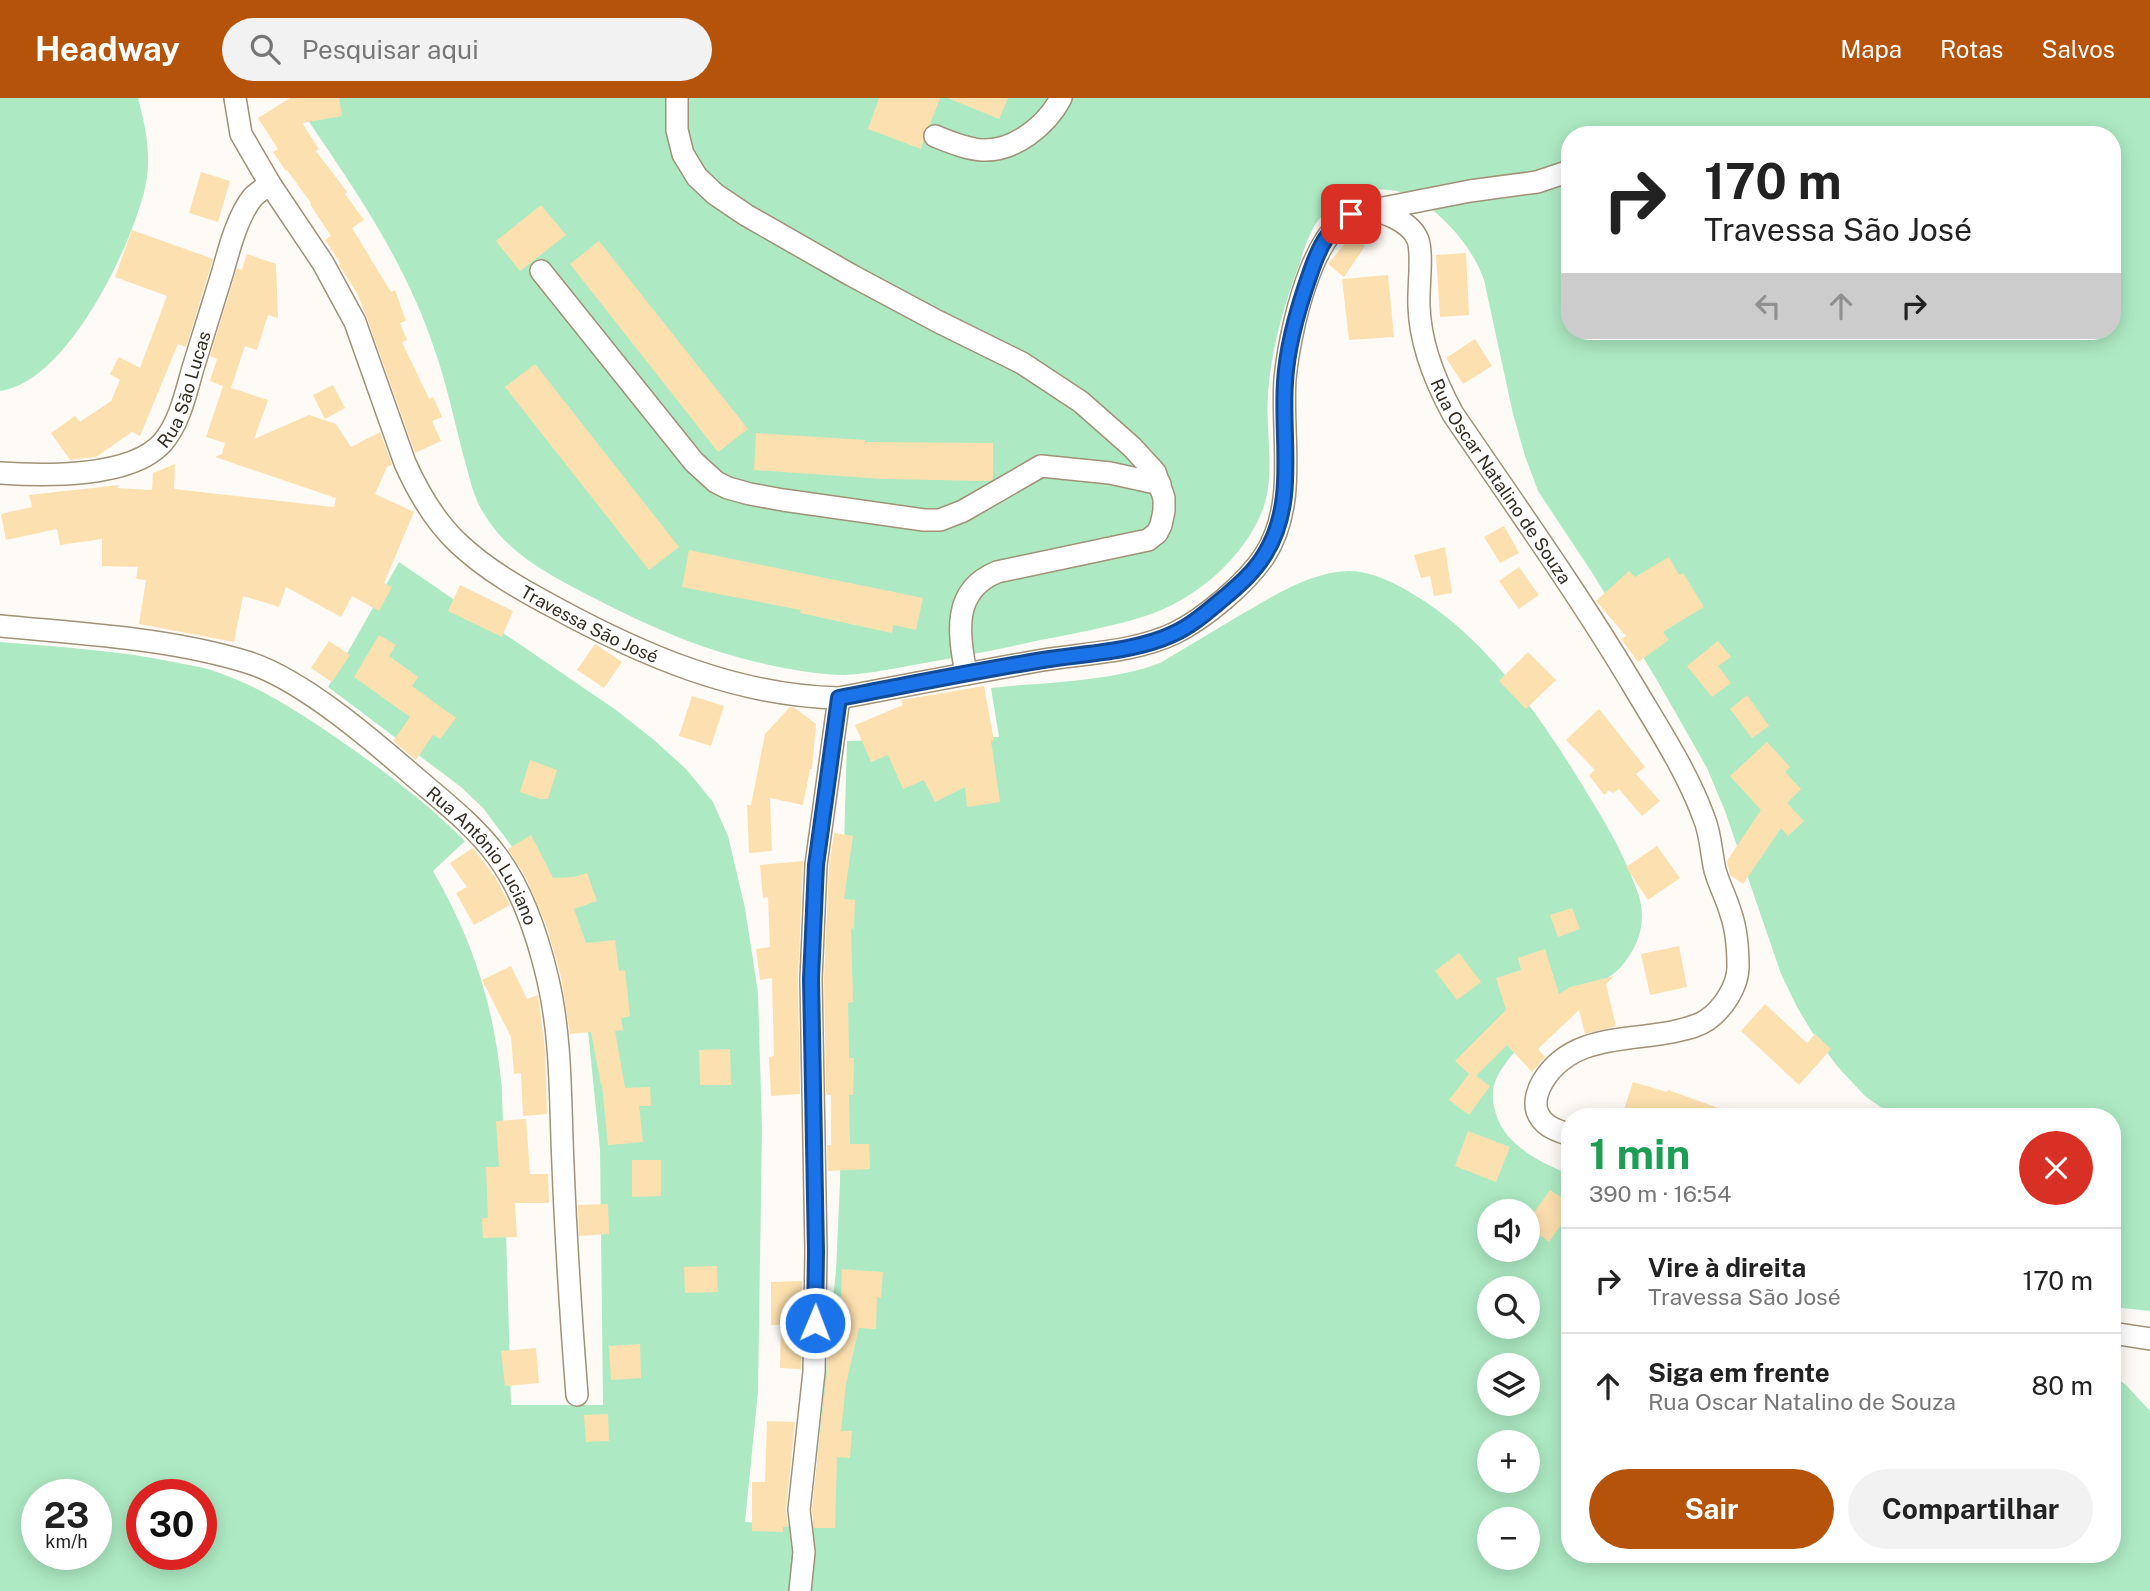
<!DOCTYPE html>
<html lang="pt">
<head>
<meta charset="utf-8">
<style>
	body { margin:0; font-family:"Public Sans",sans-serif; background:#f2f2f2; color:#222; height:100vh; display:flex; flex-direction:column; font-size:26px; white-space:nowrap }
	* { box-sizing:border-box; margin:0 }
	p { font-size:23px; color:#767676 }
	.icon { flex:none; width:38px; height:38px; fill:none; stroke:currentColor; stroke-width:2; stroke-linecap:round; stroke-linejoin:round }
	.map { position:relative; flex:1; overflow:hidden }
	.sheet { position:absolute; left:1561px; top:1010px; width:560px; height:455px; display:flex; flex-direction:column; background:#fff; border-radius:28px; box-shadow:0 4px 18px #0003 }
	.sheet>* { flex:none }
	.hud { position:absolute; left:1561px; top:28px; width:560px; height:214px; border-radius:28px; box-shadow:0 4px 18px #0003; background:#fff; color:#222; overflow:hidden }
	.controls { position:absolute; left:1477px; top:1101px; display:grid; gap:14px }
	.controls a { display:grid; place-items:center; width:63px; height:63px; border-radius:50%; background:#fff; box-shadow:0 4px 18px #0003; font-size:35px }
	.speed { position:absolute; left:21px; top:1381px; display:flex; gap:14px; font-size:35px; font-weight:700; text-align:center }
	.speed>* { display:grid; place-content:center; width:91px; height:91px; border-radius:50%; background:#fff; box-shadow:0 4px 18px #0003; line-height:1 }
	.speed small { font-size:18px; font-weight:400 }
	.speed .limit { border:10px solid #d22; background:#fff; color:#111 }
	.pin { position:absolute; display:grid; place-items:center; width:60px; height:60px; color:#fff; margin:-30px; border-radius:14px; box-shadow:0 4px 10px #0006 }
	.me { position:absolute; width:77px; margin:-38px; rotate:1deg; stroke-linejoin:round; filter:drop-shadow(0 0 5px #0008) }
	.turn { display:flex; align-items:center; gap:24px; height:147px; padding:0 28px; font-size:32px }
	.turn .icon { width:91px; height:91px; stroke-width:2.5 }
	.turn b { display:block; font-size:49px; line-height:60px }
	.lanes { display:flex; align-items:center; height:66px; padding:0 28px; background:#0003; justify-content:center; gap:35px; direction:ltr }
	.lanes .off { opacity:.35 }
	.round { display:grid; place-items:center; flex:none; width:74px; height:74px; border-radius:37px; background:#f2f2f2 }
	.overview { display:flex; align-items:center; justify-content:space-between; height:119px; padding:0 28px }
	h1 { font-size:42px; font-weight:700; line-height:52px; color:#1e9e55 }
	.button { display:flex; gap:14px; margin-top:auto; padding:14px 28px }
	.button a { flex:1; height:80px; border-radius:42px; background:#b45309; color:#fff; font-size:28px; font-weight:700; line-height:80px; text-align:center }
	.button a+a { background:#f2f2f2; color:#222 }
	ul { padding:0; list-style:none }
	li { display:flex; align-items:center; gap:21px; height:105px; padding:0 28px; border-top:2px solid #e0e0e0 }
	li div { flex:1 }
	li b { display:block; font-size:26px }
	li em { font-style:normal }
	header { display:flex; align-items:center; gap:42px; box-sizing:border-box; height:98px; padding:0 35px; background:#b45309; color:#fff }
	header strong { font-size:33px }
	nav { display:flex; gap:38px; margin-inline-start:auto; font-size:24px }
	.search { width:490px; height:63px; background:#f2f2f2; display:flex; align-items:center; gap:18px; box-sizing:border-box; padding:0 24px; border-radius:38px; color:#767676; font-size:26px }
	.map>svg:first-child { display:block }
</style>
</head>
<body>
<header>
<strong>Headway</strong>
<div class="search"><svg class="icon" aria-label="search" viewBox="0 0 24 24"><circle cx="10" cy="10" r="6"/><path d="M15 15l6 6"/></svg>Pesquisar aqui</div>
<nav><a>Mapa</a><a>Rotas</a><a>Salvos</a></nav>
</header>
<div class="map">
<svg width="2150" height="1493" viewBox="0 0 2150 1493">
	<rect width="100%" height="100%" fill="#fefbf6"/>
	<g fill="#adeac3" fill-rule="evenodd">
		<path d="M0,0H138C146,30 152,59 145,90C131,150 67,284 0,293Z"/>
		<path d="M293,0H2150V1213L2112,1209V1018H1893L1865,998L1837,968L1812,934L1797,909L1781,876L1725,713L1707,670L1658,584L1593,476L1538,393L1525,358L1513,316L1484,182C1473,151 1449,123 1421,103C1404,91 1379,89 1359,94C1341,98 1325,112 1315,127C1307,140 1303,155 1298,170C1283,210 1271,253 1268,296C1265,336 1277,379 1261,416C1242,460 1199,498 1154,515C1113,530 1061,537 1018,547C982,555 945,561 908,568C887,572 865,576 844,577C822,577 800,573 779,569C710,555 658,533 596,501C556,480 511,459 486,419C475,403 471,386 466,367C455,328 448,289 434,250C402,155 348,82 293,0ZM1570,37H2112V233H1570Z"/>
		<path d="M399,464L616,612L654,642L686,671L713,704L728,738L745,810L758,895L762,1030L758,1294L745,1424L813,1429V1407L836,1172L840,1084L843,781L847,643L999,639L991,590C1045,584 1110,584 1160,565C1186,550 1211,534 1237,519C1271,500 1308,474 1349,473C1367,473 1383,480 1399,488C1483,532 1541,619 1589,698C1606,726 1621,751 1633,782C1636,790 1640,799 1641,807C1645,831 1636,852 1620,870C1610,880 1597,886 1585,894C1558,913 1497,959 1493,993C1492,1002 1494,1010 1497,1019C1506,1047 1544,1067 1570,1076V1456H2112V1276L2127,1288L2150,1313V1493H0V544C58,549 117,552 174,564C186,567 199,568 211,572C258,587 300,615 341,643C386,674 427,705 465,743L433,773C474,844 495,911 502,992L511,1307H603L600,1051L588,933L528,770L483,710L461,689L328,589ZM1489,1113H1528V1152H1489ZM1489,1190H1528V1228H1489ZM1489,1267H1528V1306H1489ZM1489,1344H1528V1382H1489ZM37,1396H96V1456H37ZM142,1396H201V1456H142ZM1489,1421H1528V1460H1489Z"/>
	</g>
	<g fill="#fde0af">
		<polygon points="290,0 339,0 342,18 302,25 319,51 316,53 347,94 345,96 364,122 352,130 391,194 395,192 406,223 400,225 407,242 402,244 429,301 433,299 442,319 432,323 441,343 415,355 367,220 357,195 339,167 341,166 325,142 331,138 310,106 311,105 287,72 286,73 273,54 278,51 258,20"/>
		<polygon points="879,0 940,0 930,26 923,34 923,44 921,51 868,31"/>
		<polygon points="948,0 1008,0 999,21"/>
		<polygon points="201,74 230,83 218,124 189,115"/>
		<polygon points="541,107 566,137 520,173 496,143"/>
		<polygon points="132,132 213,161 186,249 178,246 140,338 132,334 96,359 70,362 51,335 75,318 80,324 111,303 120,282 110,276 119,259 140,270 167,198 115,179"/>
		<polygon points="1352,137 1365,148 1344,179 1328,166"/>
		<polygon points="599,143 748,331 718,354 570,166"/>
		<polygon points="1466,155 1469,217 1440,219 1436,157"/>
		<polygon points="247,156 276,166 278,220 268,217 257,252 245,248 231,290 268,302 254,341 309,317 336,326 351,349 380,334 392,367 387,369 375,396 414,414 384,485 392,489 379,513 352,498 341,519 286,489 279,509 243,498 234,544 139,526 146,482 136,481 138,469 102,468 102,441 60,447 57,431 6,442 1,416 32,409 29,397 119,387 117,390 152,392 153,375 175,366 174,391 334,409 336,400 215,359 222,356 225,345 206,339 223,288 210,283 217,261 210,258 237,170 242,172"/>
		<polygon points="1388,177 1394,239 1349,242 1342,181"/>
		<polygon points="1475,241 1492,268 1463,286 1446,260"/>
		<polygon points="535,266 679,449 649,472 505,289"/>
		<polygon points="333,287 345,310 325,321 313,297"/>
		<polygon points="756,335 865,342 865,344 993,345 993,381 989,383 884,381 754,372"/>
		<polygon points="1504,428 1519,455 1500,465 1484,439"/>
		<polygon points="1445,449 1452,495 1434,498 1430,478 1421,480 1414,457"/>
		<polygon points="689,452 923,500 916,532 893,527 892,535 800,515 801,512 682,489"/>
		<polygon points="1669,459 1679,477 1683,475 1704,509 1663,534 1669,542 1638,564 1621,541 1626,538 1596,503 1629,473 1635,479"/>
		<polygon points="1519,469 1539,497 1519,511 1499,483"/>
		<polygon points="460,487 513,513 502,539 448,513"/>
		<polygon points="379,537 396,547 389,558 418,579 412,588 456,620 440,641 433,637 416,662 393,643 410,619 354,579"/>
		<polygon points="329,543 350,557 332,584 311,570"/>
		<polygon points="1718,543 1731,559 1718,568 1731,585 1712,599 1687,568"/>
		<polygon points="595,546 622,564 604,590 577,572"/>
		<polygon points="1528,554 1556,582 1526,611 1499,583"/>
		<polygon points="984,588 994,643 991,643 1000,704 967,709 965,689 935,704 924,682 903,691 888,657 871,664 855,627 903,607 901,602"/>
		<polygon points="1747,597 1769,628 1752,640 1730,611"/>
		<polygon points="692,598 724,608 711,648 679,638"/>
		<polygon points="790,609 795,610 816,626 812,671 810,671 803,707 770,700 772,753 749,755 747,707 751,707 765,636"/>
		<polygon points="1599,611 1645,669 1636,676 1660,703 1642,718 1619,691 1613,695 1609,692 1604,697 1589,677 1595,672 1566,642"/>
		<polygon points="1767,644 1790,669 1785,674 1801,691 1787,705 1804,723 1788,738 1781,730 1743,786 1730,777 1727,763 1761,712 1730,678"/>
		<polygon points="530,662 557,672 548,701 540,701 520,694"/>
		<polygon points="834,735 853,738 844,801 855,802 854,831 851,830 853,904 848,905 849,960 854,960 853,997 849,997 850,1046 869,1046 870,1071 828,1073 827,1047 831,1047 831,997 827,997 826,994 824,881 829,768"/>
		<polygon points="531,737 553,780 574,779 587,775 597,803 574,811 586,845 615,842 619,873 625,872 630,918 621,920 623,932 615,933 625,990 650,989 651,1008 639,1008 643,1044 608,1047 602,987 601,987 591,934 570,936 561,879 547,829 526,780 508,751"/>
		<polygon points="1657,748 1680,780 1648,802 1626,769"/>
		<polygon points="473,750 495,779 510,807 474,827 456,795 467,789 450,765"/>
		<polygon points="803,763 798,881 800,996 771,998 769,959 774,958 772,880 760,882 756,851 770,849 768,799 763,800 760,767"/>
		<polygon points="1572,810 1580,831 1558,839 1550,817"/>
		<polygon points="1679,848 1687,889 1650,897 1641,856"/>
		<polygon points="1545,851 1559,896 1570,889 1614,878 1606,886 1616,928 1585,936 1579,912 1538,951 1545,959 1532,974 1507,947 1476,978 1490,988 1469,1017 1449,1002 1469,976 1455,963 1506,912 1496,880 1521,872 1518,860"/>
		<polygon points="1459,855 1481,884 1457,902 1435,873"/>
		<polygon points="511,868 527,901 538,897 545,952 547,1016 523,1018 521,975 514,976 511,939 482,882"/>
		<polygon points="1765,906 1807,945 1815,936 1831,951 1799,987 1741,933"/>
		<polygon points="730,951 731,987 700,987 699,952"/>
		<polygon points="1633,984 1667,994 1668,992 1735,1016 1735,1018 1622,1018"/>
		<polygon points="526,1021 530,1076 548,1076 549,1105 515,1105 517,1139 483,1140 482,1120 488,1120 486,1069 499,1069 496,1023"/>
		<polygon points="1468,1033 1510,1049 1496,1084 1455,1068"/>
		<polygon points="632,1062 661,1062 661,1098 632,1099"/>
		<polygon points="1550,1092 1570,1105 1570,1114 1549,1144 1528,1128 1528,1123"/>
		<polygon points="608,1106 609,1136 579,1138 578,1107"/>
		<polygon points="717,1168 718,1194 685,1195 684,1169"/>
		<polygon points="842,1171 883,1174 881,1200 877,1199 876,1231 859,1230 846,1286 841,1333 852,1333 850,1360 837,1359 835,1430 814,1430 812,1412 827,1274 828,1199 841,1199"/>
		<polygon points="802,1183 801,1271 780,1270 781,1227 771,1227 771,1184"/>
		<polygon points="640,1246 641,1280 611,1282 609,1248"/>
		<polygon points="536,1250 539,1285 505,1288 501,1253"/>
		<polygon points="608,1316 609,1343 586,1344 584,1317"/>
		<polygon points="767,1323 795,1324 786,1411 788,1429 783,1429 783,1434 752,1433 752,1384 765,1384"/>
	</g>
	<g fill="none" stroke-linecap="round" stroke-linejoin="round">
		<g stroke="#a09177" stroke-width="24">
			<g id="minor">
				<path id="s1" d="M235,0L241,36L270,86L323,165L355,224L405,365C418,394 434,422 457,444C485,471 520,491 554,509C642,557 737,598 839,600C907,587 975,574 1043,562C1086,555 1136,554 1175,535C1205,520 1247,485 1265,457C1298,405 1281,338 1285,281C1289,239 1312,118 1364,113C1382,111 1411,124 1418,142C1423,157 1418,191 1419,208C1420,245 1435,283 1453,316C1515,407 1580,498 1637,594C1661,634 1688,676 1704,720C1711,737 1711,755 1715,772C1719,787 1727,801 1731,816C1737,833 1738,852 1738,869C1738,888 1723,911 1707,922C1697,929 1684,931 1672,934C1626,943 1571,937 1543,983C1538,991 1534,1003 1537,1013C1542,1028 1556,1032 1570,1037"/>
				<path d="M677,0V32L683,56L697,79L715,96L746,117L851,177L937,223L1022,265L1081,304L1132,349L1155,374L1164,400V413L1161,427L1157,435L1148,442L997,474C951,493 959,536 966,576"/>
				<path d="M935,38C950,44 966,51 982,52C1014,54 1047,27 1061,0"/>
				<polyline points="1373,112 1470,93 1537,84 1570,73"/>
				<polyline points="541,173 694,364 716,384 728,390 750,396 783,402 924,422 940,422 963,413 1041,368 1110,375 1160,386"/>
				<path id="s2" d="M0,375C44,378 132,380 163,344C180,324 186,294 193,270C203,238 213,205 223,173C229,151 238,117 253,99C258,94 265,90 270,86"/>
				<path id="s3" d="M0,528C83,536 170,540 250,565C304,583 372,642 416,680C444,704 475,728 497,758C523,793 538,839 548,882C562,942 560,1006 563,1067C566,1144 571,1220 577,1297"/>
				<polyline points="2112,1235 2150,1241"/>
				<polyline points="800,1493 804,1454 799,1412 814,1274 816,1153 811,881 816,767 839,600"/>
			</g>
		</g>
		<use href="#minor" stroke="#fff" stroke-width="21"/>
	</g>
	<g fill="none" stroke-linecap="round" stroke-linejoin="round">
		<g stroke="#114b97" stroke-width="18">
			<path id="route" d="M815,1225L816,1153L811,881L816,767L839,600C907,587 975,573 1043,562C1086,555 1134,554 1173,536C1193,527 1209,512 1225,499C1239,487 1255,473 1265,456C1297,405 1281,341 1285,284C1287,248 1298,210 1310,176C1318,152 1328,129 1351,116"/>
		</g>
		<use href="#route" stroke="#1a73e8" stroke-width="12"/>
	</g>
	<g text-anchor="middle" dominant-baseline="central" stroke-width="6" stroke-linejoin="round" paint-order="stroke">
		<g font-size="18" fill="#322b21" stroke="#fff">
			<text stroke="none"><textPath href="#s2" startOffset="228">Rua São Lucas</textPath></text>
			<text stroke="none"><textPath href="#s1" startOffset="2086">Rua Oscar Natalino de Souza</textPath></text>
			<text stroke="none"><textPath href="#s1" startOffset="658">Travessa São José</textPath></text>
			<text stroke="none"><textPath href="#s3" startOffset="560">Rua Antônio Luciano</textPath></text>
		</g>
	</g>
</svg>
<div class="controls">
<a><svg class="icon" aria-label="sound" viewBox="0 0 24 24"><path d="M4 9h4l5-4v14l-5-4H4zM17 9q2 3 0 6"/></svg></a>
<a><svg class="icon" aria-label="search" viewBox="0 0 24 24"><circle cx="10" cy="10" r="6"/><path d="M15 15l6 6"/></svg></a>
<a><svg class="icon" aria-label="layers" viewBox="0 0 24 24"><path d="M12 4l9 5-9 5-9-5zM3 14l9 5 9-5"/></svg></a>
<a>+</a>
<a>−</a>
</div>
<div class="speed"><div>23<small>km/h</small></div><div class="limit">30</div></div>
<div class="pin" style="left:1351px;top:116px;background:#d93025"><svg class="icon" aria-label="arrive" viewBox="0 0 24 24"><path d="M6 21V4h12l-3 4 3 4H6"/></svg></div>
<svg class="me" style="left:815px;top:1225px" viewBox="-20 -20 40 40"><circle r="17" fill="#1a73e8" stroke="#fff" stroke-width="3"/><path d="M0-11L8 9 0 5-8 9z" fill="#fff"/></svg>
<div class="hud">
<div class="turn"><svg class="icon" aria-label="right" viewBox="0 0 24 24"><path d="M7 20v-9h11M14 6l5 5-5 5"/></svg><div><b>170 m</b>Travessa São José</div></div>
<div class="lanes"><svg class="icon off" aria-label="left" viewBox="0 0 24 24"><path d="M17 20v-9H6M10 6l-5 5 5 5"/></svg><svg class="icon off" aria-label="ahead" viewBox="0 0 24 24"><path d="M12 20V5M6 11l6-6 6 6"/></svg><svg class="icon" aria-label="right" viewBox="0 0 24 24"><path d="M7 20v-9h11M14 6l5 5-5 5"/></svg></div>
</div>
<section class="sheet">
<div class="overview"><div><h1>1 min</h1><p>390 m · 16:54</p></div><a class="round" style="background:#d93025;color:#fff"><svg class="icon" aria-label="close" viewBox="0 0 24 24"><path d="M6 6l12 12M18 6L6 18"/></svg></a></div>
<ul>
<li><svg class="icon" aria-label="right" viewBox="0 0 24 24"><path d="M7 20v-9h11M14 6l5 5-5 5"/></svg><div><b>Vire à direita</b><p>Travessa São José</p></div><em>170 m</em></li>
<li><svg class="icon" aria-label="ahead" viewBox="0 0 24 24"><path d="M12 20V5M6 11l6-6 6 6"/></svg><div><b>Siga em frente</b><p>Rua Oscar Natalino de Souza</p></div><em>80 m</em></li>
</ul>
<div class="button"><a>Sair</a><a>Compartilhar</a></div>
</section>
</div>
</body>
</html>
